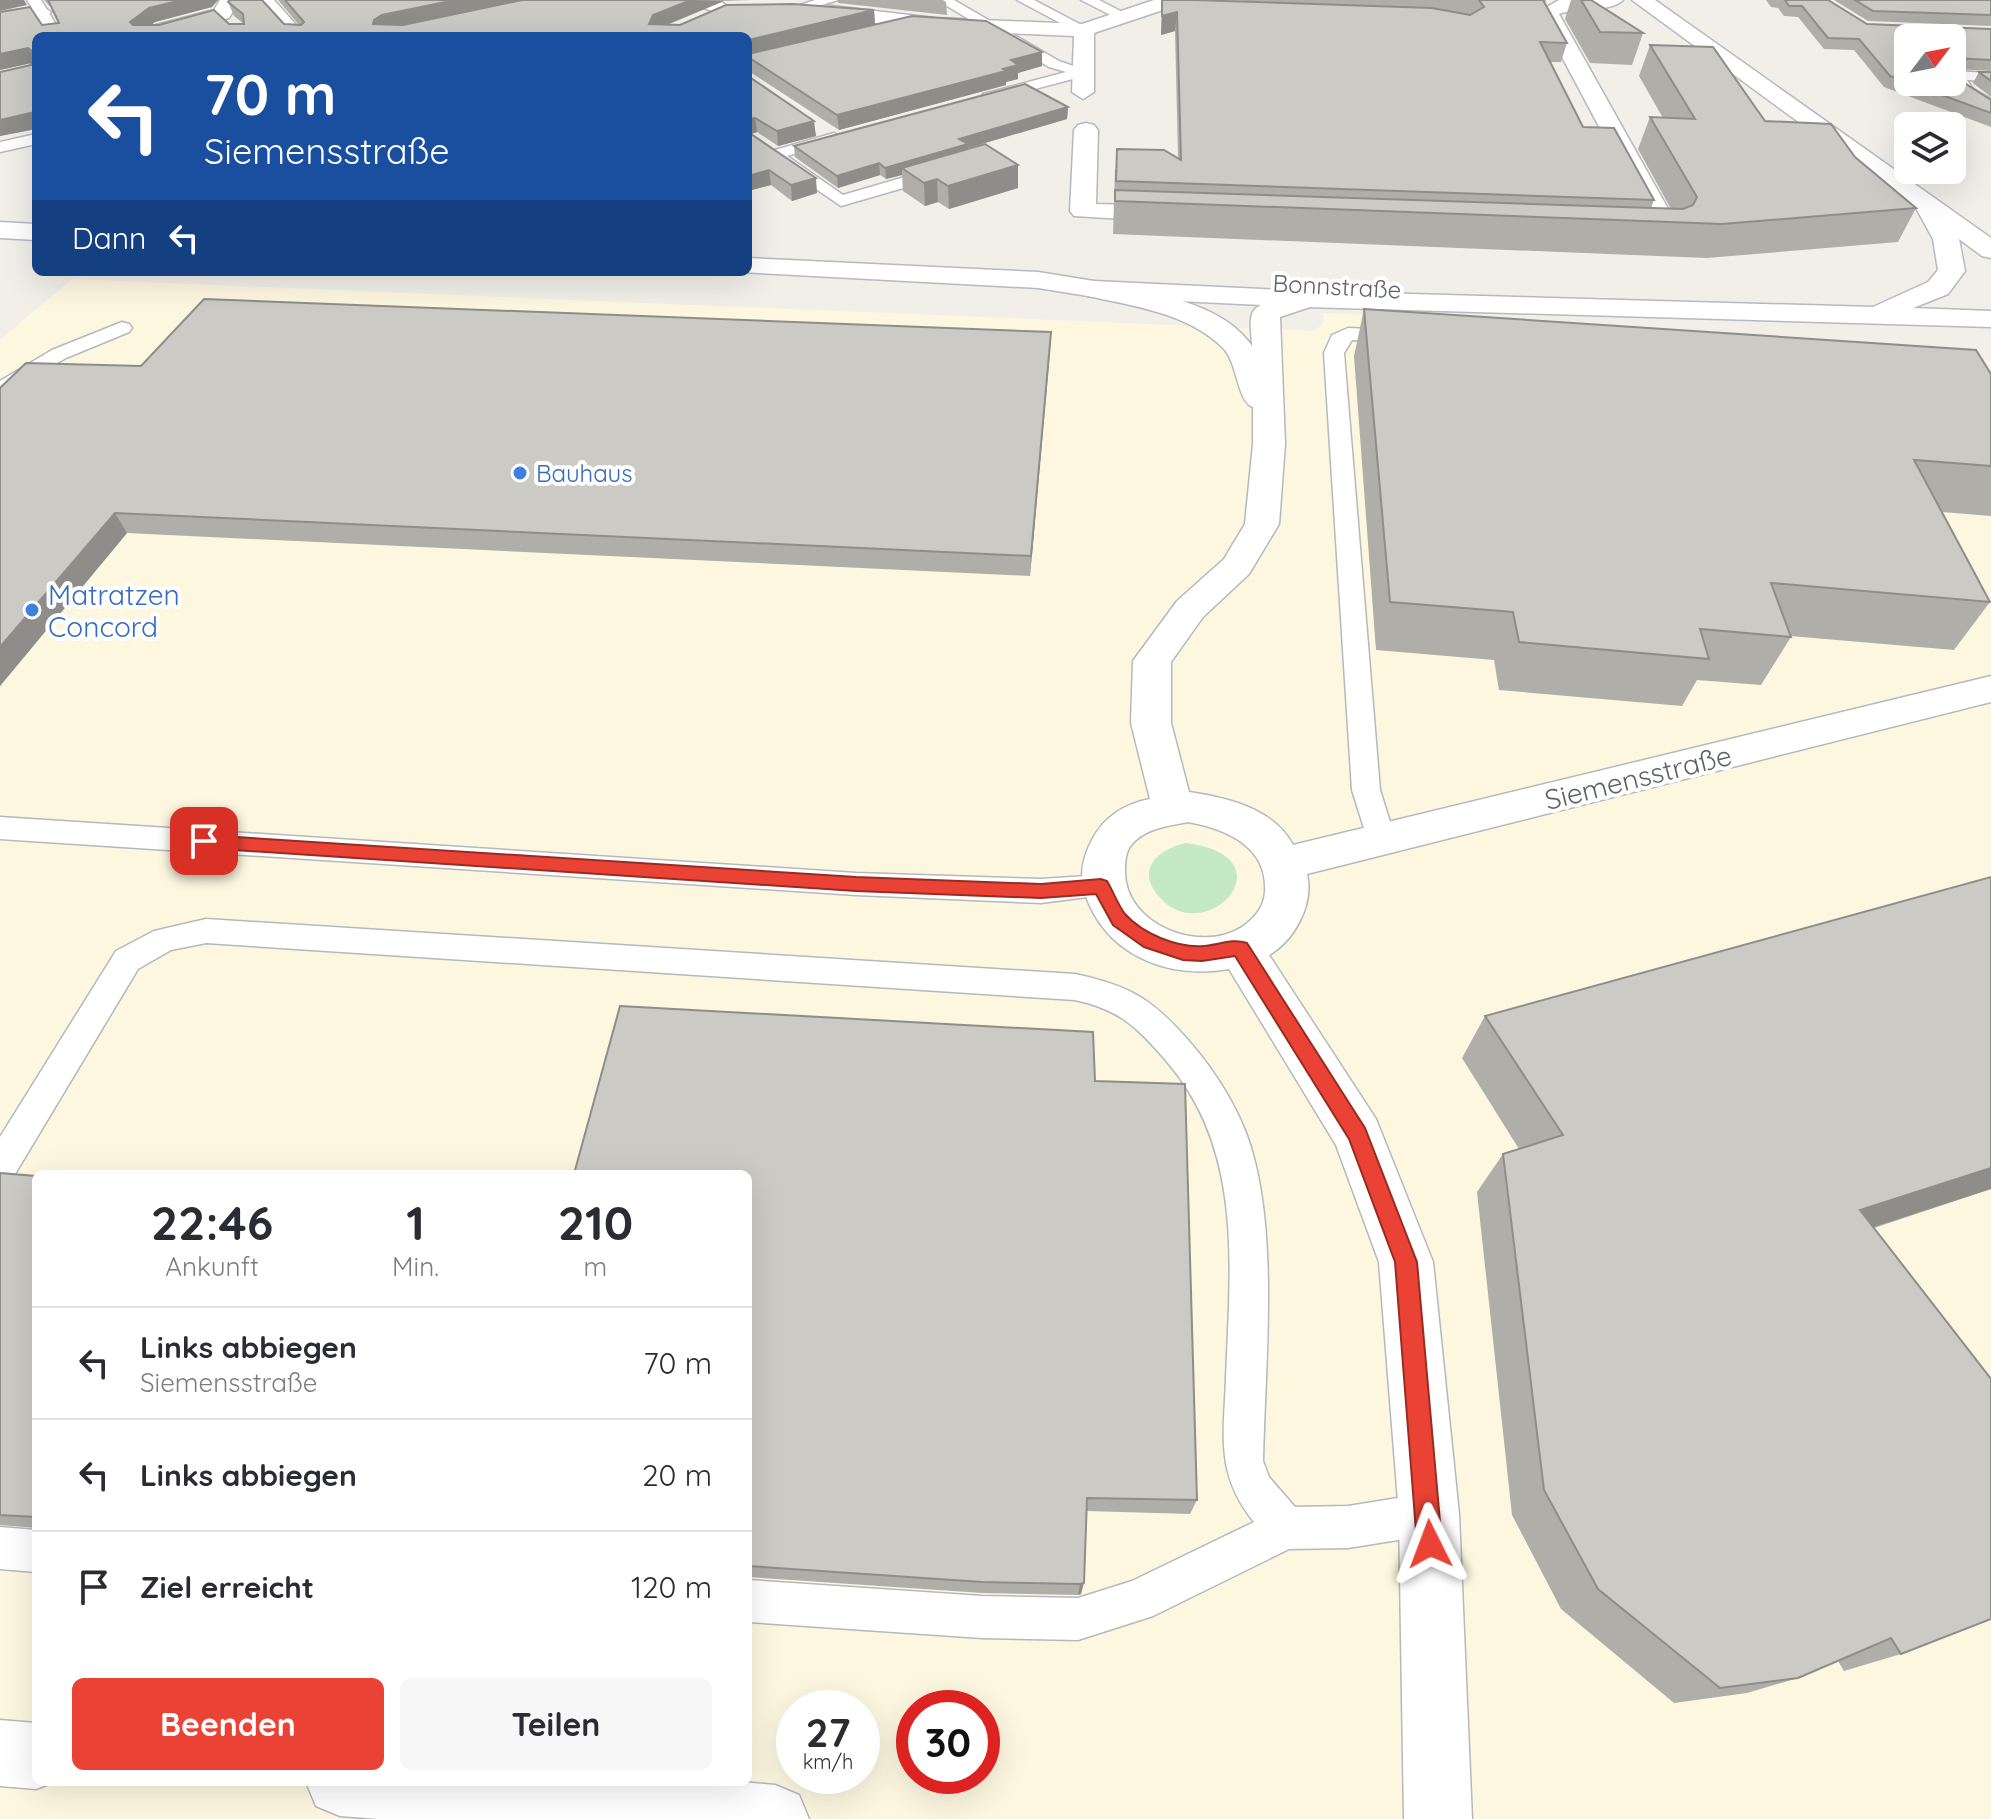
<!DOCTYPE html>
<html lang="de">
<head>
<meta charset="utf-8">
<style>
	body { margin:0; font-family:Quicksand,sans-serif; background:#f7f7f7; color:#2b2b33; height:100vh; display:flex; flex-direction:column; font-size:30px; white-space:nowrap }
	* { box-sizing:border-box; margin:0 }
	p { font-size:26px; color:#7c7c81 }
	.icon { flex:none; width:44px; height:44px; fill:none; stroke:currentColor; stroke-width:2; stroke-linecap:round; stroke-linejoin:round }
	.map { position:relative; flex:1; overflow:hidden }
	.details { position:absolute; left:32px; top:1170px; width:720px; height:616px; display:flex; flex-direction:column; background:#fff; border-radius:12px; box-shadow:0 8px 32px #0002 }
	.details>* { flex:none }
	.top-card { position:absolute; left:32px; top:32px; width:720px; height:244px; border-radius:12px; box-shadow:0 8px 32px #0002; background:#1a4fa0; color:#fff; overflow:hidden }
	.needle { width:52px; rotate:58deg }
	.fabs { position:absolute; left:1894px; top:24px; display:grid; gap:16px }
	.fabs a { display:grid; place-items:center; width:72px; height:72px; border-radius:12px; background:#fff; box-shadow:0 8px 32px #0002; font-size:40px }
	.speed { position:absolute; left:776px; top:1690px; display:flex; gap:16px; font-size:40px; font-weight:700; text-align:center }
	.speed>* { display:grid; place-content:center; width:104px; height:104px; border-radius:50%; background:#fff; box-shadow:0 8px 32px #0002; line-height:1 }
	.speed small { font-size:20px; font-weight:400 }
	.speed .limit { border:12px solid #d22; background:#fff; color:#111 }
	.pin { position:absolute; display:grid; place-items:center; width:68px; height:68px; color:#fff; margin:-34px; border-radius:16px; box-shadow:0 4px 12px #0006 }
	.me { position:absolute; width:88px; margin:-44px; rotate:357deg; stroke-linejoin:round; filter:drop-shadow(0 0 6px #0008) }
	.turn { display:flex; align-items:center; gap:28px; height:168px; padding:0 40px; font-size:36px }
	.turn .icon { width:104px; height:104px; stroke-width:2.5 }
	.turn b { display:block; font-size:56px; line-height:68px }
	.then { display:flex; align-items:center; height:76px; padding:0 40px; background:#0003; gap:16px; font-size:30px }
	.eta { display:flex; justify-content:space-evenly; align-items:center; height:136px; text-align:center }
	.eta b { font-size:48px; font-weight:700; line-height:56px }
	.cta { display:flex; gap:16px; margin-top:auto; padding:16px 40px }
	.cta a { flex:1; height:92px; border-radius:12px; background:#ea4335; color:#fff; font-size:32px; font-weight:700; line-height:92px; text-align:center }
	.cta a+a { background:#f7f7f7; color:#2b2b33 }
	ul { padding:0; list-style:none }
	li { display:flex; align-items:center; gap:24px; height:112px; padding:0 40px; border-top:2px solid #e1e1e2 }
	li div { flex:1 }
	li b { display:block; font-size:30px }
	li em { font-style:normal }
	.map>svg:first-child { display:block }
</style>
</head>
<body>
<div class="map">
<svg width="1991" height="1819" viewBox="0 0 1991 1819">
	<rect width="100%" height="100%" fill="#f1efe8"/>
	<path fill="#fef7e0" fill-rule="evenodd" d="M72,279L1315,331L1324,322L1323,313L1546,323L1959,354L1991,361V1819H0V340ZM36,1174H748V1782H36ZM794,1708H862V1776H794ZM914,1708H982V1776H914Z"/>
	<path fill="#c5e8c5" d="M1186,843C1295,857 1202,955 1156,893C1136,866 1162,848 1186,843Z"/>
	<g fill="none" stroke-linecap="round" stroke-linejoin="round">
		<g stroke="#b5b8bc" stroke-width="3">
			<g id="lane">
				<polygon points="27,0 41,0 63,36 49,36"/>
				<polygon points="264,0 274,0 306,36 291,36 264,6"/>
				<polygon points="815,0 838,0 795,13 788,9"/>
				<polygon points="937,0 954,0 1059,61 1090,72 1088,75 993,100 983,100 983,94 1066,72 1049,67"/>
				<polygon points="1017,0 1034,0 1091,30 1079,33"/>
				<polygon points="1081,0 1099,0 1132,17 1120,20"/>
				<path d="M1952,71L1991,73V81L1967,80L1973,89L1991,99V111C1973,105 1952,92 1952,71Z"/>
				<polygon points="834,133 842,138 840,141 787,156 843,195 942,166 950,171 948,175 841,206 766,155 768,152"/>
				<polygon points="36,134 36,144 0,152 0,142"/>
				<polygon points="122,322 129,324 132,328 129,332 66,358 0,396 0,381 52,350"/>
				<polygon points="1348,328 1399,330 1409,336 1399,342 1352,340 1344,353 1380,790 1396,841 1392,849 1382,852 1372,849 1368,841 1352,790 1324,353 1332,335"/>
				<polygon points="0,817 856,873 1041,879 1101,875 1111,878 1116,886 1111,894 1041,903 856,895 0,839"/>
				<path d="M206,919L1075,974C1130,986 1151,998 1188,1040C1218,1074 1245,1118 1255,1162C1277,1250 1265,1369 1263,1461L1269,1477L1295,1507L1348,1506L1429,1493L1443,1500L1450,1514L1443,1528L1429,1535L1348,1548L1289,1549L1153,1616L1078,1640L982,1638L748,1622V1580L982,1596L1078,1598L1132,1581L1254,1522C1215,1474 1224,1435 1226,1378C1230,1269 1244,1152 1168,1063C1138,1028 1121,1010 1075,1000L206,943L171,950L138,969L12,1179L0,1184V1137L116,951L154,931Z"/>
				<polygon points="0,1527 36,1530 36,1572 0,1569"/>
			</g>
		</g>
		<g stroke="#b5b8bc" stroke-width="3">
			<g id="street">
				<polygon points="220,0 240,0 229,18 165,36 139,36 156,25 214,10"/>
				<polygon points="691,0 718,0 734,10 724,16 694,4"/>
				<polygon points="1154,0 1184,0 1181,4 1094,33 1094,92 1083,99 1072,92 1074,36 935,30 815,16 805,10 815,4 935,18 1082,24"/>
				<path d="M1559,0H1623C1610,13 1577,7 1559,14L1681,232L1677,237L1668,240L1627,236L1623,231L1627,226L1651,224L1538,12Z"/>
				<polygon points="41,6 51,12 48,16 0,25 0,13"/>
				<polygon points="1086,123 1094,125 1098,130 1096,204 1172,206 1181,209 1185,214 1181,219 1172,222 1074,216 1070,211 1074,130 1078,125"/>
				<path d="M1094,281C1145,293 1220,299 1252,346C1252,337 1249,323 1252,314C1257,299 1303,290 1316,293L1320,299L1316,305L1280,317L1285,444L1279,524L1249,574L1203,617L1171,662V723L1189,792C1228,798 1273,808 1293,845L1991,676V702L1307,874C1314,904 1295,940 1269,955L1376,1119L1433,1262L1459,1514L1472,1819H1404L1399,1514L1379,1262L1336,1145L1229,969C1173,979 1113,959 1089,904C1079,880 1080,863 1092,840C1104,817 1124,804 1150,799L1131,723L1133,661L1177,601L1224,559L1245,524L1253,444V407C1237,402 1238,363 1223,348C1187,312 1131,306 1084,295L1080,289L1084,283ZM1188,822C1227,829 1268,847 1265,892C1264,907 1255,918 1242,927C1200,954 1126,925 1125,873C1125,863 1125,852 1132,844C1146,828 1168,826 1188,822Z"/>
				<polygon points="0,1720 36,1723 36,1782 54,1782 36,1789 0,1786"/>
				<polygon points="306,1782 741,1782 775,1785 799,1795 809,1819 379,1819 340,1816 316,1806"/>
			</g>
		</g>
		<g stroke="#b6babf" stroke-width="3">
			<g id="secondary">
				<polygon points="1632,0 1655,0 1991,238 1991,258 1982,256 1959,239 1965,271 1948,294 1913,308 1991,311 1991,327 1306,307 1094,297 1038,288 740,272 748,272 748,258 1038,272 1094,281 1306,291 1873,307 1928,282 1938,270 1933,239 1916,208"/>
				<polygon points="0,222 36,224 36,240 0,238"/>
			</g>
		</g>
		<use href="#lane" fill="#fff" fill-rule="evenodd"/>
		<use href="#street" fill="#fff" fill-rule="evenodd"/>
		<use href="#secondary" fill="#fff" fill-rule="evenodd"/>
	</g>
	<g fill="#afaea9">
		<polygon points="44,0 218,0 212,7 155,22 151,25 244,24 234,16 228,2 284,24 299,25 278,0 752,0 724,1 667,25 680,25 874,10 875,24 1042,66 1018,73 1018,79 1006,82 1006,85 839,130 750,72 748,72 748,36 36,36 36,129 0,136 0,72 31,65 31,63 0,70 42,25 59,23 54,11"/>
		<polygon points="838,0 943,0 946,2 947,15 838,3"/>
		<polygon points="1162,0 1341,5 1222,0 1546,0 1545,3 1567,43 1561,62 1550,62 1583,127 1654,200 1651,208 1671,209 1638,149 1650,117 1663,118 1639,76 1650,45 1765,121 1855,157 1916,208 1898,242 1707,258 1113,234 1115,169 1178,158 1175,31 1161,35"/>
		<polygon points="1571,0 1591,0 1643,33 1632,65 1590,63 1565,19"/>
		<polygon points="1766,0 1828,0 1867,24 1991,29 1991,71 1956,69 1963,82 1991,100 1991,127 1884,87 1854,50 1824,49 1798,17 1784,16 1778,8 1771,7"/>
		<polygon points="1834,0 1991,0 1991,26 1868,21"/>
		<polygon points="1979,72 1991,72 1991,97 1973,83"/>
		<polygon points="748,76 816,136 778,146 757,132 751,134 817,193 792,201 771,185 748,191"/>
		<polygon points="1068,107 1067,119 968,148 968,149 1018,165 1018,188 949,209 938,202 925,206 903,191 902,175 886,179 880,175 838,188 795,157 794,146"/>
		<polygon points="1364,309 1991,466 1991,516 1942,512 1990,602 1954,650 1790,636 1791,637 1761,685 1697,680 1682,706 1499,690 1494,660 1376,650 1354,356"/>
		<polygon points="1051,332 1030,576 127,533 0,686 0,388 141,366"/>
		<polygon points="1991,877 1991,1189 1874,1228 1901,1654 1844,1671 1838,1661 1798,1678 1747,1693 1674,1703 1561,1609 1512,1515 1477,1192 1503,1154 1519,1149 1462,1058 1485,1016"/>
		<polygon points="1095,1081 1197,1500 1190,1514 1087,1511 1081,1594 1078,1595 982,1593 748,1577 748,1174"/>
		<polygon points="0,1173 36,1176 36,1528 0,1525"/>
	</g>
	<g fill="#8f8d8a">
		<polygon points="0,0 24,0 27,5 0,11"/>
		<polygon points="182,0 218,0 212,7 155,22 136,36 130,22 149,8"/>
		<polygon points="455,0 523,0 386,29 373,24 374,20 382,15"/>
		<polygon points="691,0 724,1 656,29 649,24 653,15"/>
		<polygon points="874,10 875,24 748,55 748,40"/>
		<polygon points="1177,12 1175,31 1161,35 1162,16"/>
		<polygon points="28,48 36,62 0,70 0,54"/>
		<polygon points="1042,52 1042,66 1018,73 1018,79 1006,82 1006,85 839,130 837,115 1003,69 1011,60"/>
		<polygon points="1068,107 1067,119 968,148 968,155 902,168 902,175 886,179 885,168 959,139"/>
		<polygon points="35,112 36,129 0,136 0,120"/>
		<polygon points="755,118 757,132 748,135 748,119"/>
		<polygon points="814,121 816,136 778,146 777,131"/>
		<polygon points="879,163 880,175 838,188 837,176"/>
		<polygon points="1018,165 1018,188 949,209 948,186"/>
		<polygon points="769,170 771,185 748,191 748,176"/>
		<polygon points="816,178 817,193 792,201 791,185"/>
		<polygon points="937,179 938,202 925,206 924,183"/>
		<polygon points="1051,332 1050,352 1030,576 1031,556"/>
		<polygon points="115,513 127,533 0,686 0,647"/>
		<polygon points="1991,1168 1991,1189 1815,1246 1860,1210"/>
		<polygon points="1084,1583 1081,1594 1078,1595 1080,1584"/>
	</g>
	<g fill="#cccac5" stroke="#8f8d8a" stroke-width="2" fill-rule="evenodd">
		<polygon points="48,0 182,0 149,8 130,22 133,25 159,25 214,10 229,24 244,24 243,14 228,2 230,0 262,0 284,24 301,25 304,22 285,0 455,0 382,15 374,20 373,24 403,25 522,0 691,0 653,15 649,24 680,25 726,5 793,4 874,10 748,40 748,36 36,36 36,114 35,112 0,120 0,72 31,65 32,51 28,48 0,54 0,12 30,7 42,25 59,23"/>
		<polygon points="1162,0 1195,0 1432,8 1470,15 1484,7 1479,0 1543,0 1567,43 1540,42 1583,127 1614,128 1654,200 1116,181 1117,149 1164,150 1181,160 1177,12 1162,16"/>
		<polygon points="1581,0 1591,0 1643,33 1600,32"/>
		<path d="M1785,0H1828L1867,24L1991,29V60L1955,58L1956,69L1963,82L1991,100V113L1890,76L1859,39L1828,38L1802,6H1789ZM1908,38H1952V82H1908Z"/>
		<polygon points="1855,0 1991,0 1991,15 1873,11"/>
		<polygon points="912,16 986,21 1042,52 1011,60 1018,65 1003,69 1006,71 837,115 748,57 748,54"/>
		<polygon points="1650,45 1713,47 1765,121 1831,124 1855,157 1916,208 1722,224 1115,201 1115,190 1683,209 1693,205 1697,197 1650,117 1695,119"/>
		<polygon points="1979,72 1991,72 1991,81"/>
		<polygon points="748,76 814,121 777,131 755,118 748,119"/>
		<polygon points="1025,84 1068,107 959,139 968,144 885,168 879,163 837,176 794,146"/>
		<polygon points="748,132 816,178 791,185 769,170 748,176"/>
		<polygon points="985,144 1018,165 948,186 937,179 924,183 902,168"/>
		<polygon points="204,299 1051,332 1031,556 115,513 0,647 0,388 26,363 141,366"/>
		<polygon points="1364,309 1976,350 1991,374 1991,466 1914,460 1990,602 1771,583 1791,637 1700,629 1709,659 1519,642 1513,612 1390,602"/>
		<polygon points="1991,877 1991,1168 1860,1210 1991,1379 1991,1619 1901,1654 1891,1638 1798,1678 1720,1688 1598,1589 1544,1490 1503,1154 1563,1135 1485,1016"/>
		<polygon points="620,1006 1093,1032 1095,1081 1185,1084 1197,1500 1087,1498 1084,1583 1080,1584 982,1582 748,1566 748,1174 574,1174"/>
		<polygon points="0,1173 36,1176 36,1517 0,1515"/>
	</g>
	<path fill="#ea4335" stroke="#982c22" stroke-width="2" d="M204,835L856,877L1041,884L1101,879L1107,881C1113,891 1118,905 1125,914C1143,934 1177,948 1204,946C1218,945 1233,938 1247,943L1365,1128L1417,1262L1442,1544L1439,1553L1430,1557L1421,1553L1417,1544L1395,1262L1349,1139L1235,956L1202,961L1183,960L1144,947L1113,925L1096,894L1041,898L856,891L204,848L195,841Z"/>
	<g fill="#3f7fe0" stroke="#fff" stroke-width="3">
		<circle cx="520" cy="473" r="8"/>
		<circle cx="32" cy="610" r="8"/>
	</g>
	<g text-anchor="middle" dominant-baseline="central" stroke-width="8" stroke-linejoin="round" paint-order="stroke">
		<g font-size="24" fill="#5f6368" stroke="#fff">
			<text transform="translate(1337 286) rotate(3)">Bonnstraße</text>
		</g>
		<g font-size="24" fill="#366cbe" stroke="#fff" text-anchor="start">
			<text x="536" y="473">Bauhaus</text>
		</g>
		<g font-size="28" fill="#366cbe" stroke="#fff" text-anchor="start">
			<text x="48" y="594">Matratzen<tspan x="48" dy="32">Concord</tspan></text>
		</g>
		<g font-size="28" fill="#5f6368" stroke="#fff">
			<text transform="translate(1638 777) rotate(-14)">Siemensstraße</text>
		</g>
	</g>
</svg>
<div class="fabs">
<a><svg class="needle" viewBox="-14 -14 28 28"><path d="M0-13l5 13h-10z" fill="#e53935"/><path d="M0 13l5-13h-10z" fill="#7c7c81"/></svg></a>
<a><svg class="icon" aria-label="layers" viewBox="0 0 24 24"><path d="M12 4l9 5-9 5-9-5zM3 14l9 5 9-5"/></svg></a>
</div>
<div class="speed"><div>27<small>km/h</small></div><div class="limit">30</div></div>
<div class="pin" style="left:204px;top:841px;background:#d93025"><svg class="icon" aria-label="arrive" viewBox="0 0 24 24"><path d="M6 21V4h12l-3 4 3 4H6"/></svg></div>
<svg class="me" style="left:1430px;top:1544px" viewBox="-20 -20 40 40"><path d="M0-17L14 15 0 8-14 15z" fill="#ea4335" stroke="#fff" stroke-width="4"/></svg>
<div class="top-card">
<div class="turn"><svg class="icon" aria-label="left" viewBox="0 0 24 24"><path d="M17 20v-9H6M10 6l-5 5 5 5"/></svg><div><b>70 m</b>Siemensstraße</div></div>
<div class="then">Dann<svg class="icon" aria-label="left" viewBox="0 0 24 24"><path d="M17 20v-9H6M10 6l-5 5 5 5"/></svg></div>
</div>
<section class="details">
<div class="eta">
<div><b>22:46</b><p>Ankunft</p></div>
<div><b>1</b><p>Min.</p></div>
<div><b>210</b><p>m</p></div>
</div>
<ul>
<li><svg class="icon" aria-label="left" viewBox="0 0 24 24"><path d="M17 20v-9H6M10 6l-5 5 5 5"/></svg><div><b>Links abbiegen</b><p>Siemensstraße</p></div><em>70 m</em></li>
<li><svg class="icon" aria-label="left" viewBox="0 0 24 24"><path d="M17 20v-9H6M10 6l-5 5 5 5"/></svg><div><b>Links abbiegen</b></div><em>20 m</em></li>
<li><svg class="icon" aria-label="arrive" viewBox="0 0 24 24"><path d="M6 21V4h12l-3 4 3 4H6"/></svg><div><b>Ziel erreicht</b></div><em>120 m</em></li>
</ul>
<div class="cta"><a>Beenden</a><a>Teilen</a></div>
</section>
</div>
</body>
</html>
